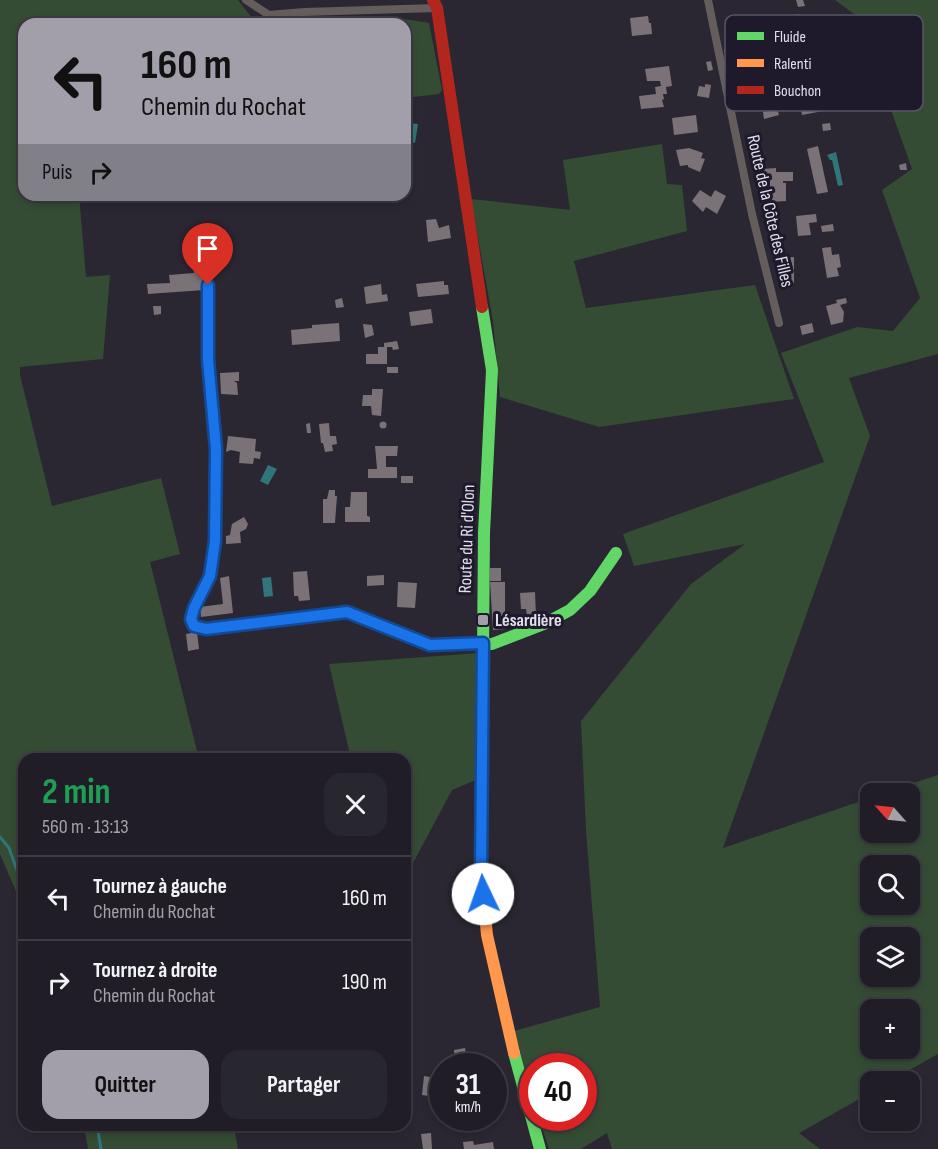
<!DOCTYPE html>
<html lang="fr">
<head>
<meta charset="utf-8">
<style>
	body { margin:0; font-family:"Sofia Sans Condensed",sans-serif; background:#28262e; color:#f1f3f6; height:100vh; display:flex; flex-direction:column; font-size:22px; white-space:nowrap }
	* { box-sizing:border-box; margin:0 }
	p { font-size:20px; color:#a2a2a7 }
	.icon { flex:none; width:33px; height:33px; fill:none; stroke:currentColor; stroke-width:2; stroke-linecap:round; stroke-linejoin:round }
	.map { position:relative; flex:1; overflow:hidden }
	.details { position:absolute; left:18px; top:753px; width:393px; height:378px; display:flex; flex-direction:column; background:#201d26; border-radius:18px; box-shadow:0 3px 9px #0003,0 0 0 2px #3d3b43 }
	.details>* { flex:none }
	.guide { position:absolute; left:18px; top:18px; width:393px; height:183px; border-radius:18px; box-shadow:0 3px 9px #0003,0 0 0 2px #3d3b43; background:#a29fab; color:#111; overflow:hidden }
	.needle { width:39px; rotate:297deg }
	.buttons { position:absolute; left:860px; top:783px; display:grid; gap:12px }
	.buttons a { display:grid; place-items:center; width:60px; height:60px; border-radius:12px; background:#201d26; box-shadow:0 3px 9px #0003,0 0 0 2px #3d3b43; font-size:30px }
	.speed { position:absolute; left:429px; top:1053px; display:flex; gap:12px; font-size:30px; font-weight:700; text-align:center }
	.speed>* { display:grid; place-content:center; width:78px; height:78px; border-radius:50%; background:#201d26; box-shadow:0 3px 9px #0003,0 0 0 2px #3d3b43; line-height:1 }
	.speed small { font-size:15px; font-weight:400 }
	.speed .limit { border:9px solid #d22; background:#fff; color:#111 }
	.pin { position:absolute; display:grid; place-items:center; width:51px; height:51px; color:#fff; margin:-62px -26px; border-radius:50% 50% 50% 0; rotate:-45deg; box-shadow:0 0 6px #0007 }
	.pin .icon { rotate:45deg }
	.me { position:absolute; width:66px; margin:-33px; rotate:357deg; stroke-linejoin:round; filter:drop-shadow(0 0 4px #0008) }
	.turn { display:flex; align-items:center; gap:21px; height:126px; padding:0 24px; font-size:27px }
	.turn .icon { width:78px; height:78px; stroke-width:2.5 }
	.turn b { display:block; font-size:42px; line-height:51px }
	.then { display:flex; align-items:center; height:57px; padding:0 24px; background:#0003; gap:12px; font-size:22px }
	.round { display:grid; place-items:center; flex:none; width:63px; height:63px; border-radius:18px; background:#28262e }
	.head { display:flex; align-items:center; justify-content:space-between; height:102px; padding:0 24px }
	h1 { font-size:36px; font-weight:700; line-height:45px; color:#1e9e55 }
	.action { display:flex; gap:12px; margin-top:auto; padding:12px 24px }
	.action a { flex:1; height:69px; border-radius:18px; background:#a29fab; color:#111; font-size:24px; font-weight:700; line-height:69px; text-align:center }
	.action a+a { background:#28262e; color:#f1f3f6 }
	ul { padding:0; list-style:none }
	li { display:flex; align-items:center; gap:18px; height:84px; padding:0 24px; border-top:2px solid #3d3b43 }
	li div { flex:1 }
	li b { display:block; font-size:22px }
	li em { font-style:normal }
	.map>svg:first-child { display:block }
</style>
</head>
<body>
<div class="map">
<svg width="938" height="1149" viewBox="0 0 938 1149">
	<rect width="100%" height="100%" fill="#2a2732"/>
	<g fill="#344c34" fill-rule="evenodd">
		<polygon points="0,0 238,0 252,18 266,24 24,24 24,195 79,195 86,277 110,275 103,359 20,367 20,375 52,506 161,478 180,554 150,562 199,759 24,759 24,910 0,854"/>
		<path d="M835,0H938V354L849,378L870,436L723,848L870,798V832H909V794L883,793L938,775V1054L890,1081L870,1082V1093L799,1133L820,1149H612L607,1133L581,1149H549L539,1118H584V1066H532V1094L514,1031L600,1007L586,830L581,721L691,584L745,544L634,566L623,534L824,462L781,353L857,327L893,331L920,298L882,190L912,169L858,17ZM870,866H909V904H870ZM870,938H909V976H870ZM870,1010H909V1048H870Z"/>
		<polygon points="386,16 429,23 442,90 439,94 405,98 405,24 303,24"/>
		<polygon points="662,144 667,184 682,185 687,231 574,261 586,308 755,285 794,399 599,427 500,397 493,321 471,199 570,210 563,160"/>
		<polygon points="479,653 478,779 452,790 413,863 405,863 405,759 351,759 329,664"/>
		<polygon points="84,1125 244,1125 234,1128 238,1149 88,1149"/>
	</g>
	<g fill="#30757a">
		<polygon points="409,123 418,124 415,143 406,141"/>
		<polygon points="836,152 843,185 838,186 832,160 830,160 827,155"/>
		<polygon points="268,465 277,469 268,485 260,481"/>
		<polygon points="271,577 273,596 264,597 262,578"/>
	</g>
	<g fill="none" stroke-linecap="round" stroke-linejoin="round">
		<g stroke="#30757a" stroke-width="3">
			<polyline points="0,837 9,848 24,890"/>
			<polyline points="97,1125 101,1149"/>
		</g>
	</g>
	<g fill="#7a7277">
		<polygon points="796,0 803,0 805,6 798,7"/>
		<polygon points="799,14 802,27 784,31 781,18"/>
		<polygon points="648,16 649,23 651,23 652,34 632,36 630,18"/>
		<polygon points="747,44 749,52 726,58 724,49"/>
		<polygon points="711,61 713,70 708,71 706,62"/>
		<polygon points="669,66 672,86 666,87 667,94 663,94 664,99 662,100 664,107 641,109 639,96 656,94 655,87 661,86 660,81 647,81 645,69"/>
		<polygon points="705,84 711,85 709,98 697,96 699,86 705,87"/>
		<polygon points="826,100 828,110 802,115 800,105"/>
		<polygon points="777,108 779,115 764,119 763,112"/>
		<polygon points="696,115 698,132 674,135 672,118"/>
		<polygon points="830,123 831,130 823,131 822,124"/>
		<polygon points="818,146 828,192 817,194 807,149"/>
		<polygon points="689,148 703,153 701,158 705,159 700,172 688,167 688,165 680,166 676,150"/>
		<polygon points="906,163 907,170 900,170 899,165"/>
		<polygon points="776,168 776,172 793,172 793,181 783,181 783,183 786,183 786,201 770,202 770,180 761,180 761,169"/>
		<polygon points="700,190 711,197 715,190 726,196 717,214 706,207 703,212 692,201"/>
		<polygon points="816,214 817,222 809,223 811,235 798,236 796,216"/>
		<polygon points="436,219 439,228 449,225 451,238 428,242 426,220"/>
		<polygon points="833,224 834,231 822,232 821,226"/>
		<polygon points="831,247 832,255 839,254 841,267 837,268 839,276 827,278 822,248"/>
		<polygon points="794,257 794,282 791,288 782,289 780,287 779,279 781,279 781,258"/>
		<polygon points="206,262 207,271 202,272 204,290 148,294 147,284 170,283 169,275 194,273 193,264"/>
		<polygon points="444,281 444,285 448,285 449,294 418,297 416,284"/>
		<polygon points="381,284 382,295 387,294 388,301 366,304 364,287"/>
		<polygon points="342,298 344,307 336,308 335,300"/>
		<polygon points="846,298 847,303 840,305 844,312 843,322 831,325 826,306 837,303 836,300"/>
		<polygon points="153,306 161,306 161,314 154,315"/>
		<polygon points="431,309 433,323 411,326 409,312"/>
		<polygon points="339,323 340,341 292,345 291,330 312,328 312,325"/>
		<polygon points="812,323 814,332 802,335 800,326"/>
		<polygon points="363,324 372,325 374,335 365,338"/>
		<polygon points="397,341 399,349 393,350 392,347 387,347 387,364 366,364 366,354 378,354 378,347 384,347 384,343"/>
		<rect x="387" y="367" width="11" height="6"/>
		<polygon points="239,372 239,381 234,381 237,383 238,395 221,394 220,373"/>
		<polygon points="372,389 383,389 381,416 372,415 371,406 362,406 363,395 372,395"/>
		<circle cx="383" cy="425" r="3.5"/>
		<polygon points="310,423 311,433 307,433 306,424"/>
		<polygon points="329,423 330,436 336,436 337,444 332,445 333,451 325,452 323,443 321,443 319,424"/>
		<polygon points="228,436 256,439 255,451 261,452 260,459 254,458 253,464 239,463 240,452 231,450 226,452"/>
		<polygon points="375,446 398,446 397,456 386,456 386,467 397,467 397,478 368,478 368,469 377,469"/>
		<rect x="401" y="476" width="12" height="7"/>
		<polygon points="329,490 335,490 335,496 337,496 335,523 323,523 323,499 327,499"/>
		<polygon points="351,492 367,492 367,516 370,517 370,522 345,522 345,507 350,507"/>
		<polygon points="244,517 248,524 246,529 240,532 241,543 226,544 226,536 230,535 232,524"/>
		<rect x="490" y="568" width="11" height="13"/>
		<polygon points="307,571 310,600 299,601 298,596 294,596 293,572"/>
		<polygon points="384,575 384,585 367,586 367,576"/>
		<polygon points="229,576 233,613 201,617 200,607 223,604 220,578"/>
		<polygon points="398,582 417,583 415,608 397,607"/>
		<polygon points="490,582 505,582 505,629 493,630"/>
		<polygon points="535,592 536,616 527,615 526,609 521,609 520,593"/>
		<polygon points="197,632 199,649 188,651 186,634"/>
		<polygon points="465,1048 467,1059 475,1058 476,1066 453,1066 452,1059 455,1059 454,1050"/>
		<polygon points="424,1076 430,1077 429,1096 422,1095"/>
		<polygon points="462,1118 484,1118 487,1123 479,1125"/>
		<polygon points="390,1125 403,1125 403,1127 392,1131"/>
		<polygon points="431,1133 432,1149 423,1149 421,1134"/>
		<polygon points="473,1141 474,1145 493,1142 494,1149 464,1149 463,1142"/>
	</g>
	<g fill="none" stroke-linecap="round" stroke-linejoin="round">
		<g stroke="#635d5c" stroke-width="8">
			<polyline points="246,0 269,15 304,12 437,8"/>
			<polyline points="708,0 752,214 779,323"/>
		</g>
		<g stroke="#63d668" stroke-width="12">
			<polyline points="208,285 208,360 216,449 214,553 210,576 194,608 191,619 194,626 206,629 347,612 430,645 492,644 544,624 570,610 590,591 616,553"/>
			<polyline points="482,774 484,533 492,370 482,307"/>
			<polyline points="514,1053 540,1149"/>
		</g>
		<polyline stroke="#ff974d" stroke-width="12" points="482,774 481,873 487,935 514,1053"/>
		<polyline stroke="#b3261e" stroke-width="12" points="433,0 437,8 482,307"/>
	</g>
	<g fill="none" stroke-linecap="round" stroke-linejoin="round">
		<g stroke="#114b97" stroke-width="15">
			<polyline id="route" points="208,285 208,360 216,449 215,541 210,576 194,608 191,619 194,626 206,629 347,612 430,645 483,643 481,873 483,894"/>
		</g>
		<use href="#route" stroke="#1a73e8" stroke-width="10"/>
	</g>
	<rect fill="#a29fab" stroke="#1f192c" stroke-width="2" x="477" y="614" width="12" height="12" rx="3"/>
	<g text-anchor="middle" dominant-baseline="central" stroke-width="6" stroke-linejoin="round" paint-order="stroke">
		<g font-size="18" fill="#e2dfec" stroke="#1f192c">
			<text transform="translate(770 211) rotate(77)">Route de la Côte des Filles</text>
			<text transform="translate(467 539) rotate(-88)">Route du Ri d'Olon</text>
		</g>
		<g font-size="18" font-weight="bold" fill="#e2dfec" stroke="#1f192c" text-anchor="start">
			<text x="495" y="620">Lésardière</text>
		</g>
	</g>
	<rect x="725" y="15" width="198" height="96" rx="9" fill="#1f192c" stroke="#5a5466" stroke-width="1.5"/>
	<rect x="737" y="32" width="27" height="8" fill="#63d668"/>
	<rect x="737" y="59" width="27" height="8" fill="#ff974d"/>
	<rect x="737" y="86" width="27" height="8" fill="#b3261e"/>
	<g font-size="16" fill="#e2dfec">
		<text x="774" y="42">Fluide</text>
		<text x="774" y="69">Ralenti</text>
		<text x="774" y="96">Bouchon</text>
	</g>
</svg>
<div class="buttons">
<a><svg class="needle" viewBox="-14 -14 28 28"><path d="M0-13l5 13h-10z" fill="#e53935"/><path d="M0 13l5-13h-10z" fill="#a2a2a7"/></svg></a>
<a><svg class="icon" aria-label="search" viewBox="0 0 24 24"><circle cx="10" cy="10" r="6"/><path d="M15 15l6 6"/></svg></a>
<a><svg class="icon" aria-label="layers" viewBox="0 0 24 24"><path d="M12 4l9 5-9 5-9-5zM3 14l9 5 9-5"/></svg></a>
<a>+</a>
<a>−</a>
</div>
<div class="speed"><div>31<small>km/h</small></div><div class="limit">40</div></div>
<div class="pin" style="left:208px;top:285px;background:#d93025"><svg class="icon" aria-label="arrive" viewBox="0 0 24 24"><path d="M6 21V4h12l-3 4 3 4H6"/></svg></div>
<svg class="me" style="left:483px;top:894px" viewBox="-20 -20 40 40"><circle r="19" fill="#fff"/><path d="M0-13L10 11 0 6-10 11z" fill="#1a73e8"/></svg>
<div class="guide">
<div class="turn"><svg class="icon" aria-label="left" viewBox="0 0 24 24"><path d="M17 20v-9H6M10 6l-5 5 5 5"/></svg><div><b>160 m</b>Chemin du Rochat</div></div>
<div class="then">Puis<svg class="icon" aria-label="right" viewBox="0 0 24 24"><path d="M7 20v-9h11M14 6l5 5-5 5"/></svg></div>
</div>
<section class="details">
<div class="head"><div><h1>2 min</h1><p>560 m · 13:13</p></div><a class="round"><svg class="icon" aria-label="close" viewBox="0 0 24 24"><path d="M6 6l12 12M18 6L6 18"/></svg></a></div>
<ul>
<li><svg class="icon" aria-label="left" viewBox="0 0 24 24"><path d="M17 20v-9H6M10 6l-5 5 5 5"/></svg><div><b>Tournez à gauche</b><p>Chemin du Rochat</p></div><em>160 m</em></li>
<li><svg class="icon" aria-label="right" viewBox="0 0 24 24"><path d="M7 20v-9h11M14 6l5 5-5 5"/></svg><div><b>Tournez à droite</b><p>Chemin du Rochat</p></div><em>190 m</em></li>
</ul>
<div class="action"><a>Quitter</a><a>Partager</a></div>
</section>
</div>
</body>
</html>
